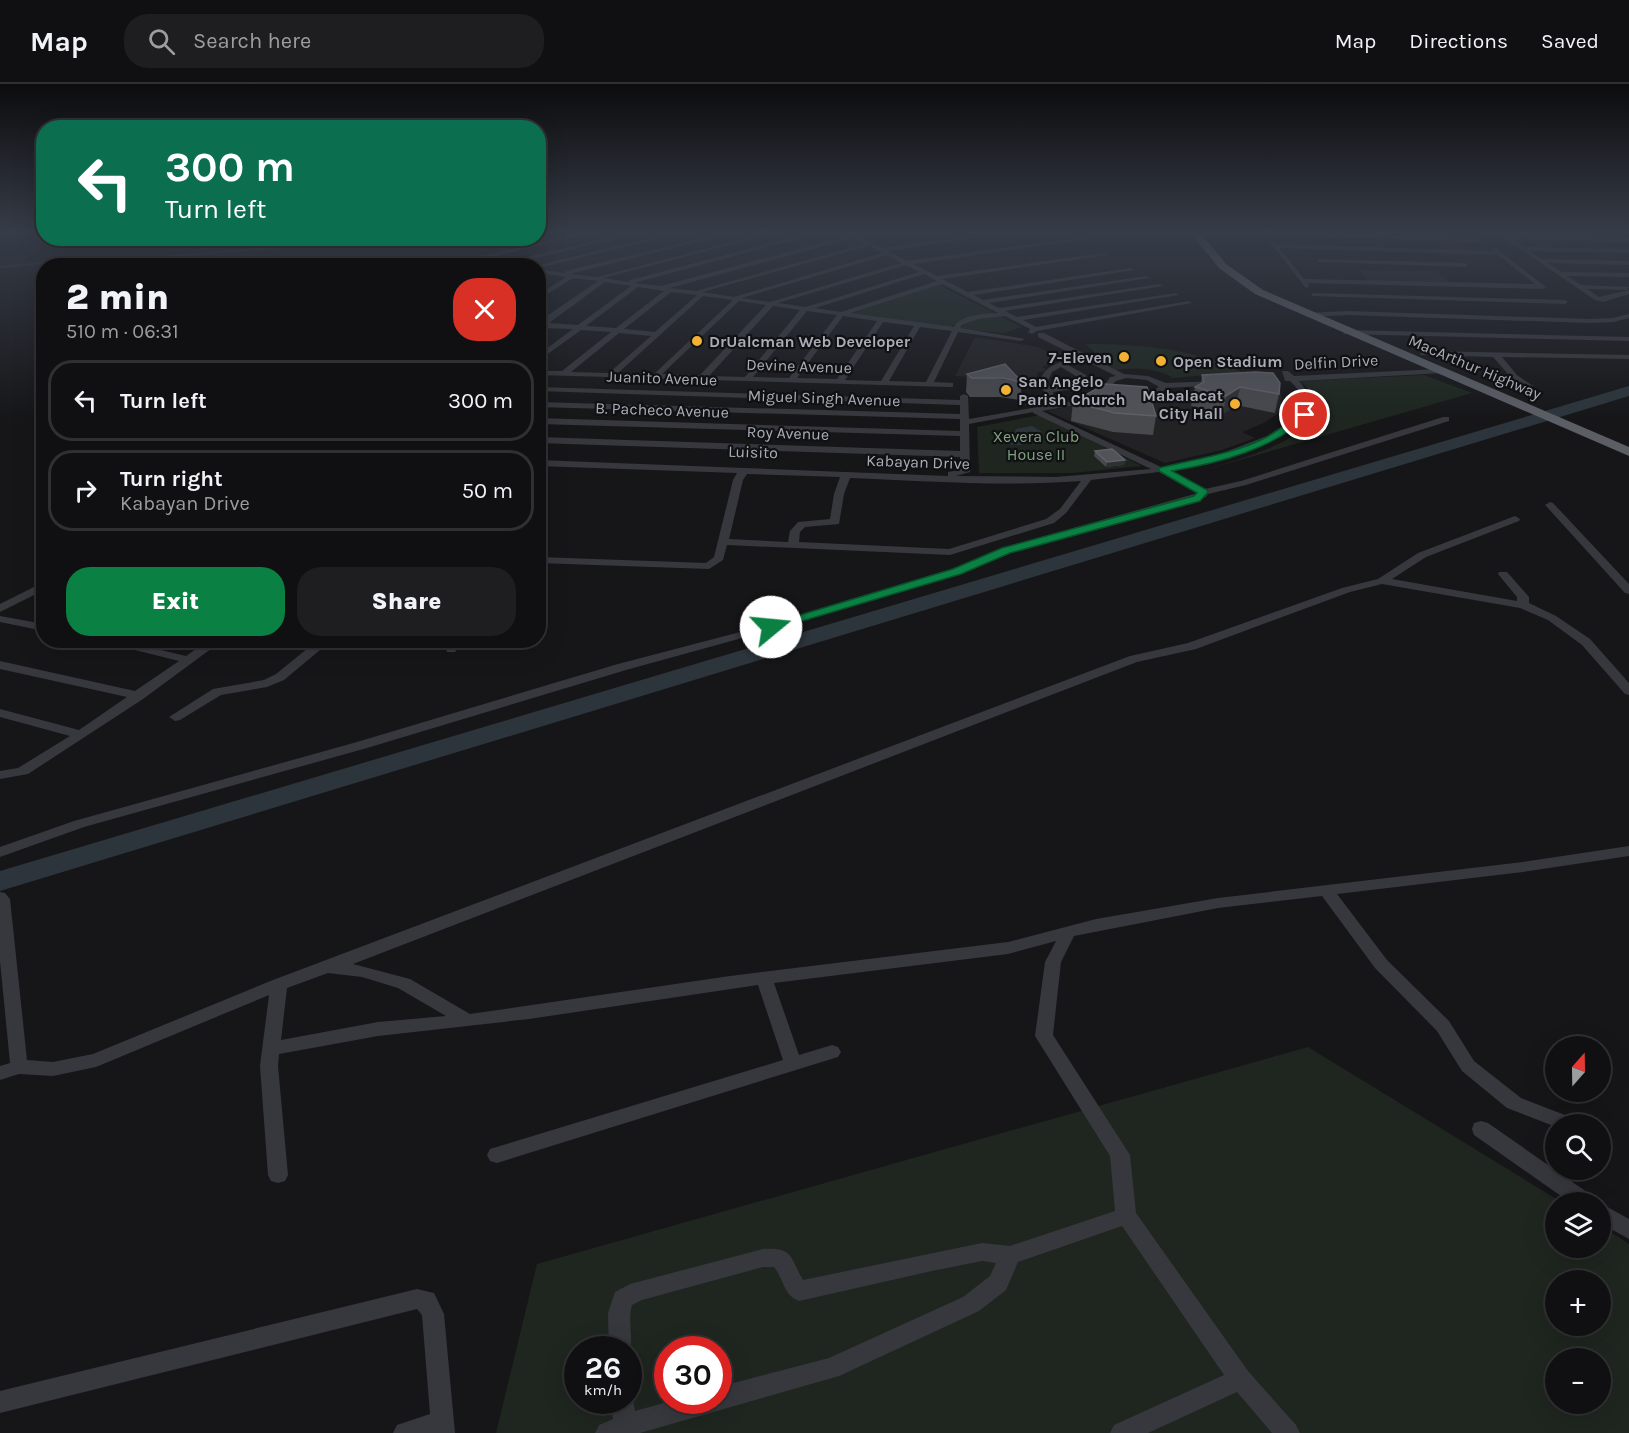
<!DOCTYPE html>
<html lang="en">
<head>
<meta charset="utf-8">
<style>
	body { margin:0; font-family:Karla,sans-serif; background:#1e1e20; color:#f1f3f6; height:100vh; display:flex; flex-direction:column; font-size:22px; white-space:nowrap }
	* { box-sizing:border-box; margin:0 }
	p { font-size:20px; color:#9c9d9f }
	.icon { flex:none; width:33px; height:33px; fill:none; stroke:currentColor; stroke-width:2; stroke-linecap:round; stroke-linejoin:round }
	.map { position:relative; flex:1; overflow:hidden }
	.side { position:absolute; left:36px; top:174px; width:510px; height:390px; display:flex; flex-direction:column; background:#101012; border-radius:24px; box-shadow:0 6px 24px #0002,0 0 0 2px #303032 }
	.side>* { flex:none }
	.hud { position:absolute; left:36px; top:36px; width:510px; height:126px; border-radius:24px; box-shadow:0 6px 24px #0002,0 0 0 2px #303032; background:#0b6e4f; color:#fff; overflow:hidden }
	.needle { width:39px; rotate:20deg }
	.controls { position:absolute; left:1545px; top:952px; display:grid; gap:12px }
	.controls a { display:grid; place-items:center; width:66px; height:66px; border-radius:50%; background:#101012; box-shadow:0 6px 24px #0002,0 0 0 2px #303032; font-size:30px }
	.speed { position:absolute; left:564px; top:1252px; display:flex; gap:12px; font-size:30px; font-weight:700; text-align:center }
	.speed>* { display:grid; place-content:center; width:78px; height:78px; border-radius:50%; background:#101012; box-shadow:0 6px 24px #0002,0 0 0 2px #303032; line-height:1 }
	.speed small { font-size:15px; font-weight:400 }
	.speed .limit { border:9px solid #d22; background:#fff; color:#111 }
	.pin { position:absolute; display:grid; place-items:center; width:51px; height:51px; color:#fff; margin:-26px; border:3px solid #fff; border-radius:50%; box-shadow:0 2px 6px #0007 }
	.me { position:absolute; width:66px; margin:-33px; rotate:73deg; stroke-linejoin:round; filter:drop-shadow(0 0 4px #0008) }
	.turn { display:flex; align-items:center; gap:21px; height:126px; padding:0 30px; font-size:27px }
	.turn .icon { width:78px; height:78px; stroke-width:2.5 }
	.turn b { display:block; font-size:42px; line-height:51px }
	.round { display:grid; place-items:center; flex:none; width:63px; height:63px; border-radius:24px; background:#1e1e20 }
	.summary { display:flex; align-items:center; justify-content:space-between; height:102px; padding:0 30px }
	h1 { font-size:36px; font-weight:800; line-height:45px }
	.cta { display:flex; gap:12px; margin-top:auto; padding:12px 30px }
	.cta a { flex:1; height:69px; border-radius:24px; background:#0b8043; color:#fff; font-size:24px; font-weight:800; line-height:69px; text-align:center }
	.cta a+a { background:#1e1e20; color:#f1f3f6 }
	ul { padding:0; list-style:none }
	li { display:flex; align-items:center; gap:18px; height:81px; margin:0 12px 9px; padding:0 18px; border:3px solid #303032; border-radius:24px }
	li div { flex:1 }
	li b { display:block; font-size:22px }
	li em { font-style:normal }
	header { display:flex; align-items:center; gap:36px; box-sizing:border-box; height:84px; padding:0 30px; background:#101012; border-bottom:2px solid #303032 }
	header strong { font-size:28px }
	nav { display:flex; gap:33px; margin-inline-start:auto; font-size:21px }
	.search { width:420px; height:54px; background:#1e1e20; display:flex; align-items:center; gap:15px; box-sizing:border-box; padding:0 21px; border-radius:24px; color:#9c9d9f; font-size:22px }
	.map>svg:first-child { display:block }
</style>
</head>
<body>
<header>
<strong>Map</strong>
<div class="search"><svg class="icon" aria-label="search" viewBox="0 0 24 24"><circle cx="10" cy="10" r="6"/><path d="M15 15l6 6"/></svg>Search here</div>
<nav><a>Map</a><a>Directions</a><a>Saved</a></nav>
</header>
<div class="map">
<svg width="1629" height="1349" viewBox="0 0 1629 1349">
	<rect width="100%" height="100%" fill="#161618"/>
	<g fill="#222225">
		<polygon points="1358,186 1437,187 1449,198 1368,197"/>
		<polygon points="975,253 1038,263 1062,275 1042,283 1046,285 1043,288 1038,288 1035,298 992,297 989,294 955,292"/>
		<polygon points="1279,302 1282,315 1280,328 1264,339 1242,348 1255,354 1222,366 1165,379 1047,327 1109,314 1153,319 1174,314 1183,306"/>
	</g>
	<g fill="#1e261f" fill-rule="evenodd">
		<polygon points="939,201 994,229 968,234 951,243 853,229"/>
		<polygon points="1000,232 1022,243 1004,249 958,245 975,235"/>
		<path d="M1085,260C1139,260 1192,264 1242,288L1173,294C1156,283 1134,284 1115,286Z"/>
		<path d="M1424,291L1472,309L1209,385C1238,375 1324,354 1318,314L1300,297Z"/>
		<polygon points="1040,331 1142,382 1073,389 979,389 977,343"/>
		<path d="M1308,963L1563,1119H1556V1164H1600L1601,1142L1629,1160V1349H496L537,1180ZM1556,1197H1600V1242H1556ZM578,1266H628V1317H578ZM668,1266H718V1317H668ZM1556,1275H1600V1320H1556Z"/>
	</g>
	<polygon fill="#2c353c" points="1032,342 1042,348 1031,352 1022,361 1001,360 1000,356 1013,352 1016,345"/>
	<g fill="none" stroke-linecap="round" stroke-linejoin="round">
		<polyline stroke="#2c353c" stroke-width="2" points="0,183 76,176 152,174 338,158 462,154"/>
		<polygon fill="#2c353c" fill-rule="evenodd" points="1629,302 1629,312 0,807 0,787"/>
		<g fill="#37383d" fill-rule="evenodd">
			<polygon points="587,147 598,147 454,182 441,182"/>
			<polygon points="636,147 647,147 503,182 494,181"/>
			<polygon points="679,147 689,147 538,184 538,182 535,182"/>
			<path d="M731,147H741L570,190L597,193L774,147H784L603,194L629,198L630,196L817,147H827L634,199L661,202L854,150L895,147L860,153L882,164L1007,147H1023L888,167L907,177L1085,153L1088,155L913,180L937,192L1105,169L1108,171L942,195L968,208L1131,184L1134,186L974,211L983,216L1146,192L1149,194L989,219L999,224L1160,200L1163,202L1005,227L1017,233L1176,209L1179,211L1023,236L1036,243L1189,217L1192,219L1037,247L1032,250L1028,248L1030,245L1005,232L978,235L962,241L960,244L1025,255L1021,257L958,248L934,298L953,299V303H950L538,291V287H562L611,248L581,246L538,277V271L573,245L540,244L538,238L598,197L573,194L538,216V211L566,193L538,189V185L565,189L566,187ZM853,154L864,160L696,207L670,204ZM869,162L882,169L734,213L702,208ZM887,171L901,179L770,218L742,214ZM906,181L919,188L806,223L778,219ZM924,190L937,197L841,228L815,224ZM605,198L631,202L578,241L549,239ZM942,200L998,229C984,230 961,230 954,243L851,229ZM638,203L664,207L616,244L586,242ZM671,208L697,211L655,248L624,245ZM703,212L733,216L654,290L618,289ZM739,217L766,221L700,291L662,290ZM773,222L800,226L745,293L709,292ZM807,227L837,231L789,294L753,293ZM843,232L877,237L837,295L797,294ZM883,238L914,242L881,297L845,296ZM920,243L952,247L926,298L889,297ZM619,249L651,252L609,289L571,288Z"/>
			<polygon points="1264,148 1483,154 1486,156 1483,158 1262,151"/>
			<polygon points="1510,151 1629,154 1629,158 1512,155 1525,163 1629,165 1629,169 1530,167 1542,175 1629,177 1629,181 1548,179 1562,188 1629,189 1629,193 1567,192 1581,201 1629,203 1627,206 1587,205 1599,213 1629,206 1629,210 1603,218 1595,216 1504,154"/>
			<path d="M1269,157H1273L1276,160L1493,167L1491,165L1494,163L1546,203L1543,205L1307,199L1309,202L1306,204ZM1279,164L1498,171L1535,200L1304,195Z"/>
			<polygon points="1319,175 1465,179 1468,181 1465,183 1317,178"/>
			<polygon points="1313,209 1565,216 1568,218 1565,220 1311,212"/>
			<polygon points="1347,227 1590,235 1613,234 1629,230 1629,234 1613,238 1590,239 1347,231 1308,233 1305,231 1308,229"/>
			<polygon points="1347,246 1629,253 1629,257 1344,250 1343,248"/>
			<path d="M1038,249H1044L1124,290L1148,292L1166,299L1218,297L1222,299L1218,301L1167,304C1151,319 1120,316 1105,301L1110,293L1116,292L1038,253ZM1126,294L1147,296L1159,303C1145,312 1127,310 1113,300L1116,297Z"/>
			<polygon points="1424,267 1629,271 1629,275 1502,273 1517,291 1533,302 1533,306 1530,306 1516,299 1493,273 1421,271 1420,269"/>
			<path d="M1070,276L1074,278L1068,281L1086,291L1087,295L1073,305L1053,308L1054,313H1048L1039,299C1044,283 1055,279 1070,276ZM1061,283L1079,294L1068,301L1050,303L1047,299L1052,288Z"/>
			<path d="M1439,285H1442V289L1299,297C1309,308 1312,319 1308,333L1273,356L1220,376L1170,386L1205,405L1241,397L1443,333H1449V337L1246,401L1208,410L1206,413L1010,468L961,489L775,545L626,586L367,664L84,743L0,773V763L74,737L357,658L618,580L767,541L953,485L1002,464L1198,409L1159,388L1091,396L1066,429L1054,439L950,471L727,461L723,476L709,485L538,479V473L706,479L714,473L733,396L737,389L538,382V376L948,392V388L960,386V373L538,359V353L960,367V352L538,340V334L960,347V335L538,323V318L960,330V321L538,307V303L960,316V312L964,310L968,312L969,335L1089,314L1093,316L1092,318L1042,327L1161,383L1215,372L1267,352L1301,330C1303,316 1301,307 1290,297H1285L1282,287H1288L1294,292ZM1033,328V329L1151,385L1056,393L956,392L970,388L969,340ZM747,390L840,393L834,410L830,435L798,438L790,447L788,458L729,455L743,396ZM850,394C926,397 1004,403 1081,397L1060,425L1046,435L949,465L799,458L800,448L805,443L839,440L844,410Z"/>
			<polygon points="1550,418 1553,419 1629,500 1629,510 1625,509 1547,423 1545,421"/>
			<path d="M1515,432L1520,435L1519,437L1426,473L1392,495L1517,517V513L1498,490L1499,488H1507L1529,513V519L1556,532L1590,555L1629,599V611L1625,610L1582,561L1548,536L1520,524L1382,500L1350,508L1196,565L1137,578L353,880L410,895L470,930L730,892L1008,858L1096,835L1218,814L1523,778L1629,762V772L1523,788L1337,810L1387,876L1449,937L1474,977L1521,1014L1565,1031L1567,1036L1565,1041H1556V1043L1507,1024L1462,987L1437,947L1375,884L1322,812L1218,824L1074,852L1061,878L1053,951L1130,1071L1136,1129L1248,1287L1296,1341L1300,1349H1272L1237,1308L1148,1349H1110L1114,1341L1224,1291L1122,1142L1018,1178L1006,1206L979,1227L839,1292L640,1349H595L599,1341L613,1335L611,1317H628V1308L633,1317L635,1327L671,1317H718V1303L829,1274L963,1213L990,1192L996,1179L982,1177L932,1187L799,1217C783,1211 784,1195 774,1183H763L642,1216L632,1221C627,1238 635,1257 628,1272V1266H609L608,1229L615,1208L630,1200L763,1165C794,1163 790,1174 803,1196L982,1159L1010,1162L1115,1127L1110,1072L1035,952L1045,878L1056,857L1008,870L774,899L799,971L832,961L838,963L841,968L838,973L497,1079L490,1077L487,1071L490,1065L783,976L758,901L529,935L378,952L279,970L278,982L288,1091L285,1097L278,1099L271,1097L268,1091L260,982L269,911L96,983L53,992L19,990L0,996V982L10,979L0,877V808L5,809L10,815L27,976L53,978L93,970L273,896L1130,572L1188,559L1342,504L1378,495L1418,469ZM328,889L362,893L398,904L446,932L378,938L281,956L287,904Z"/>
			<polygon points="44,498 44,506 0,528 0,520"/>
			<polygon points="0,532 44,540 44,547 0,538"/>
			<polygon points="95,556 119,556 186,572 209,556 223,556 143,615 28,690 0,695 0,687 18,684 70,652 0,633 0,625 79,646 127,613 0,585 0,577 135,607 179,577"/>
			<polygon points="318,556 332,556 284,596 267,603 221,611 180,636 175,637 169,633 213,605 264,596 276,590"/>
			<polygon points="443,556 455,556 457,565 455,568 447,568"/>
			<polygon points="1481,1037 1488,1039 1594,1113 1597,1119 1571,1119 1474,1051 1472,1045 1474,1039"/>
			<polygon points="1600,1119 1629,1135 1629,1155 1600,1139"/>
			<polygon points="417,1205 434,1209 444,1230 455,1349 393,1349 397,1341 430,1330 422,1231 417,1225 0,1329 0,1307"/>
		</g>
		<polygon fill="#5b5e65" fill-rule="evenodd" points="1189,147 1199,147 1226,180 1263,206 1629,363 1629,372 1255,210 1219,184"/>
	</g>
	<g fill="#47494d">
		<polygon points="967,290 1022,298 1020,316 1000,313 970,313 966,308"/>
		<polygon points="1202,291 1279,310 1275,329 1236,321 1223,330 1191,322 1195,303 1201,300"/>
		<polygon points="1073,318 1156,332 1153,351 1113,348 1071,337"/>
		<polygon points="1095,367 1125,376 1124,381 1106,383 1094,372"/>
	</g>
	<g fill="#2f3033">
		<polygon points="1240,303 1236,321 1223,330 1226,312"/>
		<polygon points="1125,376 1124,381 1106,383 1107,378"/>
	</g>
	<g fill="#525359" stroke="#5f6168" stroke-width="1.5">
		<polygon points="1005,280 1022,298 1002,294 972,294 967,290"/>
		<polygon points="1255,288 1273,289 1280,299 1279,310 1240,303 1226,312 1195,303 1204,298 1202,291"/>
		<polygon points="1105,300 1147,303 1156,332 1115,329 1073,318"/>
		<polygon points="1112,365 1125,376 1107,378 1095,367"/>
	</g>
	<linearGradient id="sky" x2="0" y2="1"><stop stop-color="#0c0c0d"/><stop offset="0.44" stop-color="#363c48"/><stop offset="1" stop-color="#363c48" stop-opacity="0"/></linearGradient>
	<rect width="1629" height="336" fill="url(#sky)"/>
	<path fill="#0b8043" stroke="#07532c" stroke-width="1.5" d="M1302,329L1309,331C1274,365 1219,379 1172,387L1207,406L1208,408L1200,417L1010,469L961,490L775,545H767L765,543L767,541L953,485L1002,464L1194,412L1197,409L1159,387V384C1195,375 1234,370 1267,353C1279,346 1290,337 1302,329Z"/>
	<g fill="#f2b134" stroke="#111113" stroke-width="2">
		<circle cx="697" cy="257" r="6"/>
		<circle cx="1124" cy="273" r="6"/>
		<circle cx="1161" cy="277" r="6"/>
		<circle cx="1006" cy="306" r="6"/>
		<circle cx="1235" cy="320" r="6"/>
	</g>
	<g text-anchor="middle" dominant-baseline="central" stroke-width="4.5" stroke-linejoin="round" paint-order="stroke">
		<g font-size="16" font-weight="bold" fill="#a8adb8" stroke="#111113" text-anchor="start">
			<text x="709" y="257">DrUalcman Web Developer</text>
			<text x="1112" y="273" text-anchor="end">7-Eleven</text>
			<text x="1173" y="277">Open Stadium</text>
			<text x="1018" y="297">San Angelo<tspan x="1018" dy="18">Parish Church</tspan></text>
			<text x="1223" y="311" text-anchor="end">Mabalacat<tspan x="1223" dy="18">City Hall</tspan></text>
		</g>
		<g font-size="16" fill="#a8adb8" stroke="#111113">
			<text transform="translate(1336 278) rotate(-3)">Delfin Drive</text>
			<text transform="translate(799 282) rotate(2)">Devine Avenue</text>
			<text transform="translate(1475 283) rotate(23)">MacArthur Highway</text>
			<text transform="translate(662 294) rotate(2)">Juanito Avenue</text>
			<text transform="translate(824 314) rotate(2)">Miguel Singh Avenue</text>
			<text transform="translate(662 326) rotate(2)">B. Pacheco Avenue</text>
			<text transform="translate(788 349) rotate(2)">Roy Avenue</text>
			<text transform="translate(753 368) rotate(2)">Luisito</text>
			<text transform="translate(918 378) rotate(2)">Kabayan Drive</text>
		</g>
		<g font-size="16" fill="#7fa381" stroke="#111113">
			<text x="1036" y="352">Xevera Club<tspan x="1036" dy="18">House II</tspan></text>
		</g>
	</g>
</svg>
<div class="controls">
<a><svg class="needle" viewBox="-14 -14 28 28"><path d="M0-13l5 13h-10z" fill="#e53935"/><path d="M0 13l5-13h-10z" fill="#9c9d9f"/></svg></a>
<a><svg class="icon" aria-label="search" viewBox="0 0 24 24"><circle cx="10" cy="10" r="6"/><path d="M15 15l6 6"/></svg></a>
<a><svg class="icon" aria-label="layers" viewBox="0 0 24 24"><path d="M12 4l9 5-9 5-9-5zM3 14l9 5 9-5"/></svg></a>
<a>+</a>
<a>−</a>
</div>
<div class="speed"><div>26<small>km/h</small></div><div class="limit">30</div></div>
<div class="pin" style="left:1305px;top:331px;background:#d93025"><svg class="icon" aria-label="arrive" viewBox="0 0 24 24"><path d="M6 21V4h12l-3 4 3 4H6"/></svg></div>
<svg class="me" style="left:771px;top:543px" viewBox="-20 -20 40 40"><circle r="19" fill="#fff"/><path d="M0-13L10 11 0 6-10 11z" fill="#0b8043"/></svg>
<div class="hud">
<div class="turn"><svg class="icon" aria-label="left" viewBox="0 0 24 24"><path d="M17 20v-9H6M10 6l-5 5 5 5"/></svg><div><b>300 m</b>Turn left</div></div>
</div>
<section class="side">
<div class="summary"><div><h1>2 min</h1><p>510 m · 06:31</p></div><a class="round" style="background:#d93025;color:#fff"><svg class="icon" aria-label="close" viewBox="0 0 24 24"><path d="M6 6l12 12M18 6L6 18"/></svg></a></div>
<ul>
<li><svg class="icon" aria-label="left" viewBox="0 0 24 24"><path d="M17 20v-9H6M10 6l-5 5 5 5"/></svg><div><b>Turn left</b></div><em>300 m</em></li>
<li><svg class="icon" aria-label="right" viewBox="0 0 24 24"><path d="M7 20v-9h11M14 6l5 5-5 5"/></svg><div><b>Turn right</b><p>Kabayan Drive</p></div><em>50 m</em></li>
</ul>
<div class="cta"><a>Exit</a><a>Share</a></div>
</section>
</div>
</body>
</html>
